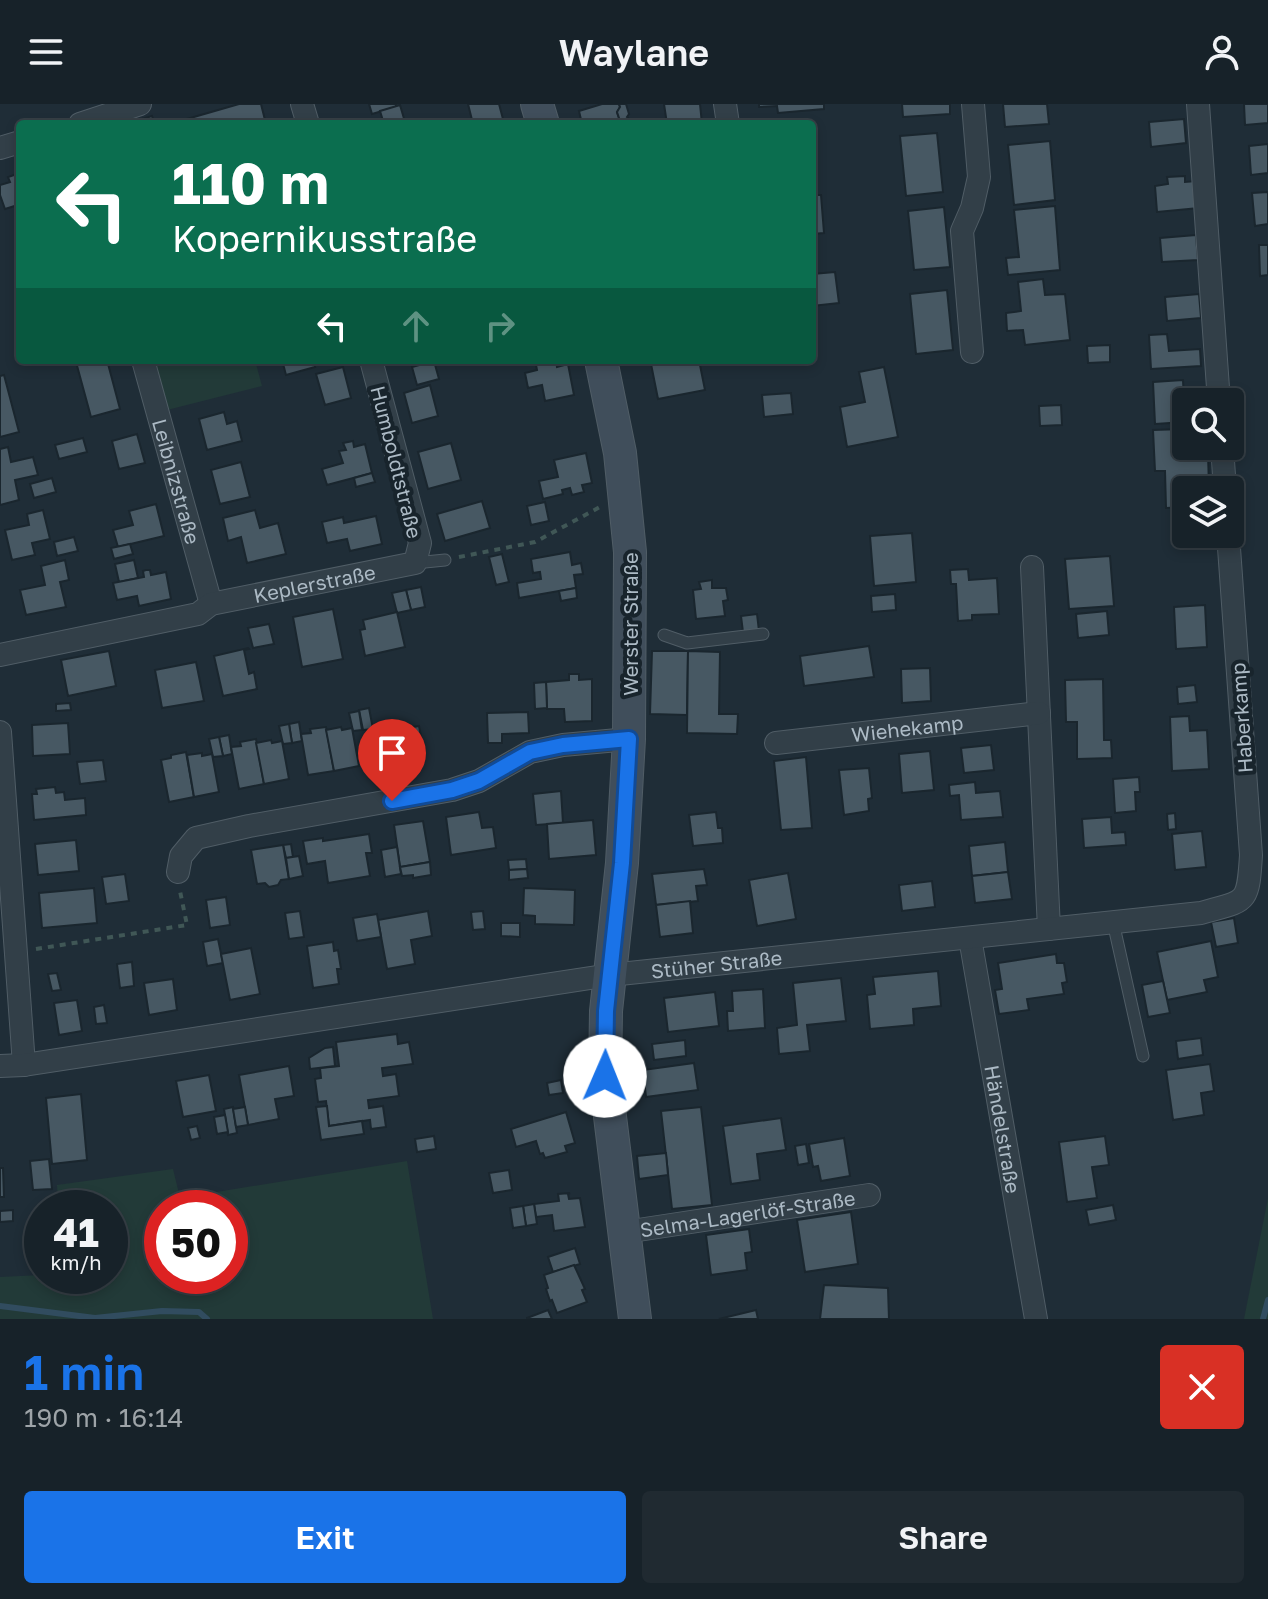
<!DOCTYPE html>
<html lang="en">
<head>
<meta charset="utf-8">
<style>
	body { margin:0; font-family:"Golos Text",sans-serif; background:#202a31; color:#f1f3f6; height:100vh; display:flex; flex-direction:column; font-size:30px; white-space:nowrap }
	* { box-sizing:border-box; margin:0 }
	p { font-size:26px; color:#9ea4a8 }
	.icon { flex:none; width:44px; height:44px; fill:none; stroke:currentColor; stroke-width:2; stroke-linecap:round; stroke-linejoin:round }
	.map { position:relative; height:1215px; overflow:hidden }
	.sheet { display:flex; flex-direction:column; background:#172229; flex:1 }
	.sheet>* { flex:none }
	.top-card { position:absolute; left:16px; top:16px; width:800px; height:244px; border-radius:8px; box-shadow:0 4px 12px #0003,0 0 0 2px #363f46; background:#0b6e4f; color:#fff; overflow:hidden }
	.fabs { position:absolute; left:1172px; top:284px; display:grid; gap:16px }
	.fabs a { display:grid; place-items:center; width:72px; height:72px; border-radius:8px; background:#172229; box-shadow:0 4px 12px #0003,0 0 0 2px #363f46; font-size:40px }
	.speed { position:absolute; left:24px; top:1086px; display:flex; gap:16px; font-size:40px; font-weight:700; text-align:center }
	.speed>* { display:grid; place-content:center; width:104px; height:104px; border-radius:50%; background:#172229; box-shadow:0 4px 12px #0003,0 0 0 2px #363f46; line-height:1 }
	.speed small { font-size:20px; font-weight:400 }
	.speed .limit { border:12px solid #d22; background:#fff; color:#111 }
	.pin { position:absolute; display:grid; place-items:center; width:68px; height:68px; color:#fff; margin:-82px -34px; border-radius:50% 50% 50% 0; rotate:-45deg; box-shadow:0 0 8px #0007 }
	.pin .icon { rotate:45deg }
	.me { position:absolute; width:88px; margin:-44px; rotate:1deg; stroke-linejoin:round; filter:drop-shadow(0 0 6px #0008) }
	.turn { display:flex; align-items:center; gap:28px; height:168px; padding:0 24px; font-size:36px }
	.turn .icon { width:104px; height:104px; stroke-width:2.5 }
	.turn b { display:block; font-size:56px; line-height:68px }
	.lanes { display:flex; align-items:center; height:76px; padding:0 24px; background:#0003; justify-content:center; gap:40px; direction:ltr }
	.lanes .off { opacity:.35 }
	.round { display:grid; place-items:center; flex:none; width:84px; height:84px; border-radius:8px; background:#202a31 }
	.headline { display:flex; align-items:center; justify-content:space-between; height:136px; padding:0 24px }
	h1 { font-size:48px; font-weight:600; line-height:60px; color:#1a73e8 }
	.primary-button { display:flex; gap:16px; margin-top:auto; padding:16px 24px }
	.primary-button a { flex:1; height:92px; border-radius:8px; background:#1a73e8; color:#fff; font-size:32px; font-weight:600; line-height:92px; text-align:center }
	.primary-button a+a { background:#202a31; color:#f1f3f6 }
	header { display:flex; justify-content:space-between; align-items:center; height:104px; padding:0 24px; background:#172229; font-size:36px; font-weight:600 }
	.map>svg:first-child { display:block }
</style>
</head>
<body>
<header><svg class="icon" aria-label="menu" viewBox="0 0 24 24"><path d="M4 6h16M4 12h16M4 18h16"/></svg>Waylane<svg class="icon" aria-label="person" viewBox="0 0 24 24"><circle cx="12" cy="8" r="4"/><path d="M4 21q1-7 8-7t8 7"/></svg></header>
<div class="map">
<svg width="1268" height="1215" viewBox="0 0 1268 1215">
	<rect width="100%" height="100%" fill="#1f2d37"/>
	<g fill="#223a38" fill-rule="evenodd">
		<polygon points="154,256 255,256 262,282 167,306"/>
		<path d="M407,1057L433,1215H0V1173L42,1171L110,1172V1104H58L57,1081L173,1065L180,1094ZM162,1104H230V1172H162Z"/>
		<polygon points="1268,1094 1268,1215 1244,1215"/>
	</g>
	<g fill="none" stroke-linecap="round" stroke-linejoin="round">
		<g stroke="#314c5f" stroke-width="6">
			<polyline points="0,1202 95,1214 162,1207 199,1208 207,1215"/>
			<polyline points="1263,1215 1268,1196"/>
		</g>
	</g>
	<g fill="#475863" stroke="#1a262e" stroke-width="2">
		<polygon points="239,0 261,0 266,20 189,20 187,15"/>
		<polygon points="369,0 396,0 396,3 372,10"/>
		<polygon points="468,0 499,0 503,15 488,20 473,20"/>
		<polygon points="602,0 619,0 620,3 617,8 621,20 582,20 579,7"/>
		<polygon points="619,0 626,0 629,10 627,13 631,16 632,20 621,20 617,8 620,3"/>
		<polygon points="664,0 700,0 702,20 667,20"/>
		<polygon points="759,0 824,0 824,5 778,9 777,2 759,3"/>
		<polygon points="902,0 950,0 950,10 903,13"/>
		<polygon points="1003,0 1047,0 1049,20 1005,23"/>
		<polygon points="1244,0 1268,0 1268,19 1245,21"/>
		<polygon points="400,1 405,18 384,20 380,7"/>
		<polygon points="152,12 155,20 130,20 129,19"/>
		<polygon points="1184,15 1186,39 1151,43 1149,18"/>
		<polygon points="937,29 943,88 906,92 900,32"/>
		<polygon points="1050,37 1055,96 1014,101 1008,41"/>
		<polygon points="1268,40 1268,69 1251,71 1249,42"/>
		<polygon points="20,69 20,103 18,101 5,105 0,91 0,81 10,78 8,73"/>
		<polygon points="1185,72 1185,78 1197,77 1199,104 1157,108 1155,82 1168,80 1167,73"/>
		<polygon points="1268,88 1268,120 1255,122 1252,89"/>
		<polygon points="812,91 821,91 824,129 812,130"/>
		<polygon points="1055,102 1060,166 1008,171 1006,154 1019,153 1014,106"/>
		<polygon points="944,103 950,163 914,166 908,107"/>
		<polygon points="1196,131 1198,156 1162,158 1160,134"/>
		<polygon points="1259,141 1268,141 1268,171 1260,172"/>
		<polygon points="835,168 839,199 812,202 812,170"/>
		<polygon points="1043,175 1045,191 1065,190 1070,236 1025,241 1023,226 1007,227 1006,209 1021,207 1018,178"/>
		<polygon points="947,186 953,246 916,250 910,190"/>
		<polygon points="1199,190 1201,214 1167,217 1165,193"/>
		<polygon points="1167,230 1169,247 1200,245 1201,262 1151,265 1149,231"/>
		<polygon points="1110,241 1110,258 1088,259 1087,242"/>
		<polygon points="83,256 107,256 120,305 91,313 76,258"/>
		<polygon points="282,256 313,256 315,263 286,271"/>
		<polygon points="556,256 557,263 568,260 574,291 545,297 542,281 528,284 525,269 537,266 536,261"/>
		<polygon points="675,256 699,256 705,286 658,295 651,260"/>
		<polygon points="434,257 439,275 417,281 412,263"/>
		<polygon points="343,263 351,294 325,301 316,270"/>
		<polygon points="884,263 898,333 847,343 840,303 865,298 859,268"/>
		<polygon points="4,271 19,328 0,333 0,272"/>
		<polygon points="1183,276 1185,318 1155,320 1153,278"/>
		<polygon points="430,281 438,312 412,319 404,289"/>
		<polygon points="791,289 793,310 764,313 762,291"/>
		<polygon points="1061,301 1062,321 1040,322 1039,302"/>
		<polygon points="224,308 227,320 237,317 242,337 207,346 199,315"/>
		<polygon points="1182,325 1182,348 1208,349 1209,384 1186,386 1186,403 1166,404 1165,367 1155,367 1153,326"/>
		<polygon points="137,330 145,359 119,365 112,337"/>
		<polygon points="83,334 87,348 59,355 55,341"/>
		<polygon points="353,337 354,343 365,340 372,369 327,381 322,365 343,359 339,347 346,346 343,339"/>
		<polygon points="451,339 461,376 428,385 418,348"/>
		<polygon points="8,343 11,358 33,353 38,371 15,376 19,396 0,401 0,345"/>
		<polygon points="586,349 592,379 582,381 584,388 572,391 570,384 562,386 563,390 543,395 539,377 558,373 554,356"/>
		<polygon points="241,358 250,393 220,400 211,366"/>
		<polygon points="372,369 375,378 356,383 354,374"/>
		<polygon points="52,374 56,388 34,394 30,380"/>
		<polygon points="482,397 490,424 445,437 437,410"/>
		<polygon points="545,398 549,417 531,421 527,402"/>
		<polygon points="156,400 164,432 118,443 113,426 133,421 129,407"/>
		<polygon points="43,406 50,435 32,439 35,451 12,456 5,426 29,421 27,410"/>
		<polygon points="255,406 260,424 278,419 286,450 247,459 241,433 228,437 223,414"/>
		<polygon points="376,412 382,440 350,447 347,435 327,439 322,418 343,413 344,419"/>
		<polygon points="912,429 916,478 874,482 870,432"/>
		<polygon points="74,433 78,447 57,452 54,438"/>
		<polygon points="130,440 133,450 114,455 111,444"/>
		<polygon points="570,448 572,461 581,459 583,470 574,471 576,484 519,494 517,479 541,475 540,468 533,469 531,455"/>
		<polygon points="502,450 509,478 496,481 489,453"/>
		<polygon points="1110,452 1114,502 1069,505 1065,455"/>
		<polygon points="65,456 69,476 60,478 66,503 26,511 20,486 45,481 41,462"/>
		<polygon points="134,456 138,474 119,478 115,460"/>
		<polygon points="968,465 969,476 997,474 999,510 972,511 972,516 958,517 956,480 951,480 950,466"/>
		<polygon points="146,466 150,466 151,471 166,468 171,495 139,502 137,492 117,496 113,479 144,473 143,467"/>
		<polygon points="712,476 712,484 726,484 728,496 723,497 725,512 696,515 693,486 701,485 699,478"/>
		<polygon points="421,483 425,503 411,506 406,486"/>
		<polygon points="576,484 577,494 561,497 559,487"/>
		<polygon points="406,486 411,506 397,509 392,489"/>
		<polygon points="895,490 896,506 872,508 871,492"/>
		<polygon points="1205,501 1207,543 1176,545 1174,503"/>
		<polygon points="333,505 343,555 302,563 293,513"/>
		<polygon points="1107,507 1109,531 1078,534 1076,510"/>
		<polygon points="397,508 405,543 365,552 360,526 365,525 363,516"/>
		<polygon points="757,510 759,527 743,528 741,512"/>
		<polygon points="269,520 274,540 253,544 248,524"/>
		<polygon points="869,542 874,573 804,582 800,552"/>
		<polygon points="248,544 249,545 244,546 249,570 254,568 257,585 223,592 214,552"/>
		<polygon points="109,547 116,582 68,592 61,556"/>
		<polygon points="652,547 688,547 687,611 650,610"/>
		<polygon points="688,547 720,548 719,610 738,610 737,630 687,629"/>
		<polygon points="196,558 204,597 162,604 155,566"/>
		<polygon points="930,564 931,597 902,599 901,565"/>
		<polygon points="569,570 579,570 579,576 592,575 592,617 565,618 564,605 547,605 546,578 569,576"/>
		<polygon points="1103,575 1104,636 1111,636 1112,654 1077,655 1077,618 1066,618 1065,576"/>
		<polygon points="546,578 547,604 535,605 534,579"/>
		<polygon points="1195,581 1197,598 1178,600 1177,583"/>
		<polygon points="70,599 71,606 56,607 56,600"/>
		<polygon points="369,604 373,625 363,626 359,606"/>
		<polygon points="359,607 362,626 353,627 349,609"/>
		<polygon points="528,608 529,629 502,630 502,639 488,639 487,609"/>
		<polygon points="1189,612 1190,627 1207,626 1209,665 1172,667 1170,613"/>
		<polygon points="299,618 302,637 292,639 289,620"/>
		<polygon points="68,619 70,650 33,652 32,621"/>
		<polygon points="289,620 292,639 283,640 279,622"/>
		<polygon points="419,622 423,643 408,646 411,663 383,668 376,629"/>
		<polygon points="326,623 334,667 308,671 301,630 311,629 310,625"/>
		<polygon points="341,623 342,626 352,624 359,662 334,667 326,626"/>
		<polygon points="229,631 232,650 223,652 219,633"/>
		<polygon points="219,633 223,652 213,653 209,635"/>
		<polygon points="256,635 264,680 239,685 231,643 241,642 240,638"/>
		<polygon points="271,636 272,639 282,637 289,675 264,680 256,639"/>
		<polygon points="991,641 994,666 964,669 961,644"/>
		<polygon points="930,647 934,686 902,689 899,650"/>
		<polygon points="186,648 194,693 169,698 161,656 171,654 171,651"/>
		<polygon points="202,649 202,652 212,650 219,688 194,693 187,651"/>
		<polygon points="806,653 812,724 781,726 774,657"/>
		<polygon points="103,656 106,677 80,680 77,658"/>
		<polygon points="869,664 872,694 868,695 869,707 844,711 839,666"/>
		<polygon points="1139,673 1140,688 1135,688 1136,707 1115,709 1113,675"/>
		<polygon points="975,678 976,689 1000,687 1003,713 961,716 959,691 950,692 949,681"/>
		<polygon points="55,683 56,689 64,688 65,696 85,694 86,711 34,716 32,690 37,690 36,685"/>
		<polygon points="561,687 563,719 536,721 533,690"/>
		<polygon points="479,708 482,724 493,723 496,744 451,751 446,713"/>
		<polygon points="716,708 718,724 722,724 723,739 693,742 689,711"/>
		<polygon points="1175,709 1176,725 1168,726 1167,710"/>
		<polygon points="1111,713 1112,729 1125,728 1126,741 1084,744 1082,715"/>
		<polygon points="593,716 596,751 549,755 547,720"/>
		<polygon points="423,717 430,758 400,763 394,721"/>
		<polygon points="1202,727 1206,763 1175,766 1172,730"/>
		<polygon points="369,730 372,749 366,749 370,772 328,779 325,757 307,760 303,737 323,734 323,737"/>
		<polygon points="76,736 79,767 38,771 35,740"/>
		<polygon points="1005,738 1008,768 972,772 969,742"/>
		<polygon points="291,740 293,753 286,754 283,741"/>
		<polygon points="283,741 289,775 281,776 278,781 269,783 265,779 257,780 251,746"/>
		<polygon points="397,743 401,770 385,773 381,746"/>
		<polygon points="299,752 303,772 289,775 286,754"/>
		<polygon points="526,755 527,765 509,766 508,756"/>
		<polygon points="430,758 431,771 413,774 413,771 402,772 400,763"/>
		<polygon points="527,765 528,774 509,776 509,766"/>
		<polygon points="704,765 707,781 696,782 698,797 656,801 652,770"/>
		<polygon points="1008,768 1012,795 975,799 972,772"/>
		<polygon points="788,769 796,815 757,822 749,776"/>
		<polygon points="125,770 129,797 106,800 102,773"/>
		<polygon points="932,777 935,803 902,807 899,781"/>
		<polygon points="94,784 97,819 42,824 39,789"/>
		<polygon points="524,784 575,786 574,821 535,820 535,812 523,811"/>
		<polygon points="226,793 230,821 210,824 206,796"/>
		<polygon points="690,797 693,829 660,833 656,801"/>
		<polygon points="300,807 304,833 289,835 285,809"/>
		<polygon points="428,807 432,832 411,836 415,860 387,865 378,816"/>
		<polygon points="483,807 485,825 473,826 471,808"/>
		<polygon points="377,810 381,833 357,837 353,814"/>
		<polygon points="1234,814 1238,839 1216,843 1211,818"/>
		<polygon points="501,819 520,819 520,833 501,832"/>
		<polygon points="218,835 223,859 207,862 203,838"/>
		<polygon points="1211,837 1218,873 1204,876 1207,888 1167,896 1157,848"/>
		<polygon points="333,838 334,847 338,846 341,865 337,865 339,880 313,884 307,842"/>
		<polygon points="251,844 260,890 230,896 221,850"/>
		<polygon points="1056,850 1057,859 1064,859 1067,878 1062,879 1064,890 1027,895 1029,906 999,910 995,886 1002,885 998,859"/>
		<polygon points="132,858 134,882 120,884 117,860"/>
		<polygon points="938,867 941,902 913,905 914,921 870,925 867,891 875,890 873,873"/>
		<polygon points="57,869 61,886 52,887 48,870"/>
		<polygon points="841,874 846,917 807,921 810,947 779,950 777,924 797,921 793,879"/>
		<polygon points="173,875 177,906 149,911 144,879"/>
		<polygon points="1163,877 1170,909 1148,913 1142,881"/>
		<polygon points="763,885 765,924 728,927 727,907 733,907 732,887"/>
		<polygon points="715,888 719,922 668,928 664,894"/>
		<polygon points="77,896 82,927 59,931 54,899"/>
		<polygon points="104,901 107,919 96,920 94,903"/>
		<polygon points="397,930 398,940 409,938 413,960 382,964 383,972 396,970 399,992 368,996 369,1004 383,1002 386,1023 371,1025 370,1016 329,1022 326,997 318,998 315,975 321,974 320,964 339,962 336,938"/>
		<polygon points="1201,934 1203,951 1178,955 1176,937"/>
		<polygon points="685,936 686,952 654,956 652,940"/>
		<polygon points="333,943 335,962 310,965 309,954 325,944"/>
		<polygon points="694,959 698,986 646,993 643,966"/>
		<polygon points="1210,960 1214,987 1201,989 1204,1011 1173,1016 1166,966"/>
		<polygon points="289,962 294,992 275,995 279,1015 248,1021 239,971"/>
		<polygon points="209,971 216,1007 183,1013 176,977"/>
		<polygon points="561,976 563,989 549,991 547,979"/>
		<polygon points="81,990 87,1056 52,1060 46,994"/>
		<polygon points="327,1002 329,1022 362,1017 364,1030 321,1036 316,1003"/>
		<polygon points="233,1003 237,1029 228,1031 224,1005"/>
		<polygon points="245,1003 248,1021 236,1023 233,1005"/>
		<polygon points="701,1003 712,1101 672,1105 661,1007"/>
		<polygon points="566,1008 575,1039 565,1042 567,1048 545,1054 543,1049 540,1050 536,1037 516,1043 511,1025"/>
		<polygon points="225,1011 228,1028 217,1030 214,1013"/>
		<polygon points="781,1014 786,1046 757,1050 760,1076 731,1080 723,1022"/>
		<polygon points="197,1022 200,1034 191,1036 188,1024"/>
		<polygon points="434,1032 436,1045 417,1048 415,1035"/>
		<polygon points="1105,1032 1109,1061 1092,1063 1097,1094 1067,1098 1059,1038"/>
		<polygon points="844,1034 850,1072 821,1077 818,1062 813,1063 809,1040"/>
		<polygon points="806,1040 809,1059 798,1061 795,1042"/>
		<polygon points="666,1049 668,1071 639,1075 637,1052"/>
		<polygon points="49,1055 52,1085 33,1086 30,1057"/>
		<polygon points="0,1064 3,1064 4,1093 0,1093"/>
		<polygon points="509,1066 512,1086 493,1089 489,1069"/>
		<polygon points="570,1089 568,1090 569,1095 580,1094 585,1123 554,1127 552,1111 536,1113 534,1100 559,1097 558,1090"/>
		<polygon points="534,1100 537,1120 526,1122 523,1102"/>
		<polygon points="1113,1101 1116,1116 1089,1121 1086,1106"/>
		<polygon points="523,1102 526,1122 513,1124 510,1104"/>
		<polygon points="13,1106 13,1117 0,1118 0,1107"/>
		<polygon points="851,1108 858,1160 805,1168 797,1116"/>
		<polygon points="749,1125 752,1148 745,1149 747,1166 711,1171 706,1131"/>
		<polygon points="575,1144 580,1160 553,1168 548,1153"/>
		<polygon points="574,1161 585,1185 582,1186 587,1198 557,1209 552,1196 550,1197 546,1185 548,1184 544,1171"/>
		<polygon points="824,1181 888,1184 889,1215 820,1215"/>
		<polygon points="548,1206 552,1215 527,1215 527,1214"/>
		<polygon points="756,1206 758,1215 719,1215"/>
	</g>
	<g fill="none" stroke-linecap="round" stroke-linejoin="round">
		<g stroke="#505d66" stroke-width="13">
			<g id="service">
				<polyline points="415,459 445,456"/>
				<polyline points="664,531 687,539 763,530"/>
				<polyline points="1113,818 1143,952"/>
			</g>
		</g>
		<g stroke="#505d66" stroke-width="24">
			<g id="minor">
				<polyline points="302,0 308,20"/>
				<polyline points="725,0 728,20"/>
				<polyline points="1198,0 1219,298"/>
				<polyline points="80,20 140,0"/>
				<polyline points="0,44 20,38"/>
				<polyline points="972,248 962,127 972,104 979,73 973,0"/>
				<path id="s1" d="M143,256L211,500"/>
				<polyline points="1222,342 1225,386"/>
				<polyline points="1032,463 1049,825"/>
				<path id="s2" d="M0,551L198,510L211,500L415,459L420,439L371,256"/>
				<polyline points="0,628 24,961"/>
				<path id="s3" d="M776,639L1039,609"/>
				<polyline points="178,768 181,752 196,734 249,722 452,686 479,677 530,648 563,641 629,635"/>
				<path id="s4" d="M970,834L1036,1215"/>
				<path id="s5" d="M0,962L24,961L610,871L1201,809C1247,796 1248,801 1251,751L1228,430"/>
				<path id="s6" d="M625,1128L869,1091"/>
			</g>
		</g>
		<g stroke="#505d66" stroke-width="34">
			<g id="secondary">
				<polyline points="537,0 543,20"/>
				<polyline points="601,256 620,349 630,448 629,635 622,759 606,907 605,972 635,1215"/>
			</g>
		</g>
		<g stroke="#405756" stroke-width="4" stroke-dasharray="6 6" stroke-linecap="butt">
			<polyline points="459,453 535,438 600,403"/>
			<polyline points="36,845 187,821 180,787"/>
		</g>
		<use href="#service" stroke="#323f48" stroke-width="11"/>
		<use href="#minor" stroke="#323f48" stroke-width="22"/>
		<use href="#secondary" stroke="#404e5b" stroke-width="32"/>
	</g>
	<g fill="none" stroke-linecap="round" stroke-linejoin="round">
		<g stroke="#114b97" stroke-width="20">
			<polyline id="route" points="392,697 452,686 479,677 530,648 563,641 629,635 622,759 606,907 605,972"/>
		</g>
		<use href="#route" stroke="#1a73e8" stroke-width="14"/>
	</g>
	<g text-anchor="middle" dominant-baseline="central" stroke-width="8" stroke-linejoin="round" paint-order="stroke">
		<g font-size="20" fill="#acbac5" stroke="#18242c">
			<text transform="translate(397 358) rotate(76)">Humboldtstraße</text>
			<text stroke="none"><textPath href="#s1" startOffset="126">Leibnizstraße</textPath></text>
			<text stroke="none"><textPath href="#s2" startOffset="324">Keplerstraße</textPath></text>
			<text transform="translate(630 520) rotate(-90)">Werster Straße</text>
			<text transform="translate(1241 614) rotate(-94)">Haberkamp</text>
			<text stroke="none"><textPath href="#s3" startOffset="132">Wiehekamp</textPath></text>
			<text stroke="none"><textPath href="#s5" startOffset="724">Stüher Straße</textPath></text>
			<text stroke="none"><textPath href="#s4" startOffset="194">Händelstraße</textPath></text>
			<text stroke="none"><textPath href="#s6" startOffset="124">Selma-Lagerlöf-Straße</textPath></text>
		</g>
	</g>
</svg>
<div class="fabs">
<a><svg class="icon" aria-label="search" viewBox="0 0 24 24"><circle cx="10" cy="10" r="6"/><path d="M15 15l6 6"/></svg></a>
<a><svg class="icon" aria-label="layers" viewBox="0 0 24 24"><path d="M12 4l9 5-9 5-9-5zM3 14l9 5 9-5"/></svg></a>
</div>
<div class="speed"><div>41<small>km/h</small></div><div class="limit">50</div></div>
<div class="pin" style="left:392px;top:697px;background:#d93025"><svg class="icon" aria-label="arrive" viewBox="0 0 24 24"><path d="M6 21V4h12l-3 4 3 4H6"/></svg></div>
<svg class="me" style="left:605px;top:972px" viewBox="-20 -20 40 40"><circle r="19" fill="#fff"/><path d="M0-13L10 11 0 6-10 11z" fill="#1a73e8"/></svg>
<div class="top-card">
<div class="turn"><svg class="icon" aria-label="left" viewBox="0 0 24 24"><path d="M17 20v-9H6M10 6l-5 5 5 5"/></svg><div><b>110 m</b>Kopernikusstraße</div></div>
<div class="lanes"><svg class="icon" aria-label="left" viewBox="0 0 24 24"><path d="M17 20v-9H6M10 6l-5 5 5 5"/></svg><svg class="icon off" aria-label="ahead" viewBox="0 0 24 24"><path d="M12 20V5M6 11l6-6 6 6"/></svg><svg class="icon off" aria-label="right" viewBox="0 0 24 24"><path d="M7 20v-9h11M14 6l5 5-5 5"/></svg></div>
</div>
</div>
<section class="sheet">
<div class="headline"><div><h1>1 min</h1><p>190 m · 16:14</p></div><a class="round" style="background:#d93025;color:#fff"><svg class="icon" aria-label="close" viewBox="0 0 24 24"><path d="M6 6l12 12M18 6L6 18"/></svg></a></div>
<div class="primary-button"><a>Exit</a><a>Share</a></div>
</section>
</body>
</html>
